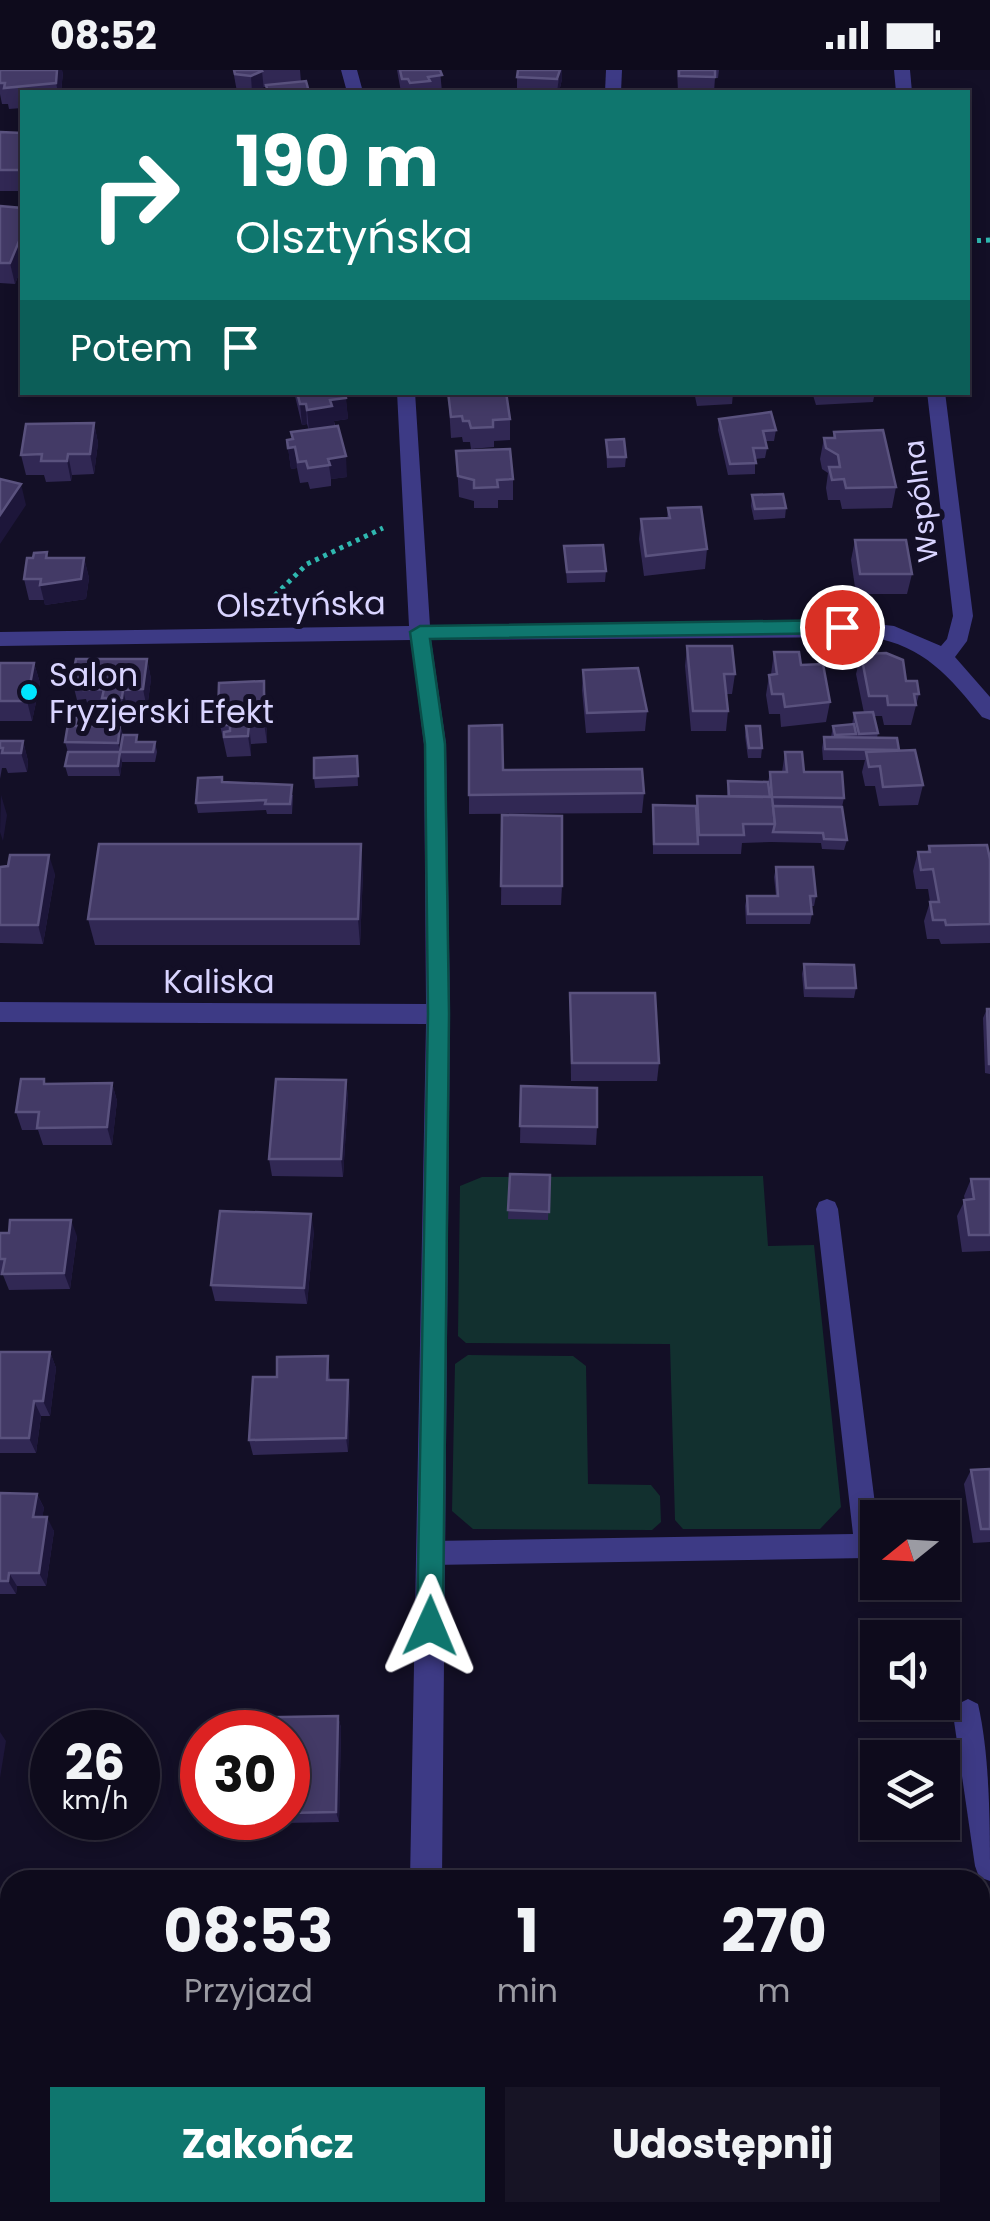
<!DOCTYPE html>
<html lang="pl">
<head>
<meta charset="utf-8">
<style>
	body { margin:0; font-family:Poppins,sans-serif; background:#171425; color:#f1f3f6; height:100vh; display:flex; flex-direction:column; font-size:38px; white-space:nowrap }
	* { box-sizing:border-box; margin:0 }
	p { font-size:32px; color:#9b9ba3 }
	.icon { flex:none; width:55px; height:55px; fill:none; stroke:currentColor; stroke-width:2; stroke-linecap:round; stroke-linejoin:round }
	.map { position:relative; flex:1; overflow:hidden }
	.details { position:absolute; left:0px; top:1800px; width:990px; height:352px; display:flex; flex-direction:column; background:#0e0b1c; border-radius:30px 30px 0 0; box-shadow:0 5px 15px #0003,0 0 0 2px #2e2b3b }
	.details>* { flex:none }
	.guide { position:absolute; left:20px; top:20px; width:950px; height:305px; border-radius:0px; box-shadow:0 5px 15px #0003,0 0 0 2px #2e2b3b; background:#0f766e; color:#fff; overflow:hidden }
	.needle { width:65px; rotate:252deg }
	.fabs { position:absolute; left:860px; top:1430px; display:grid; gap:20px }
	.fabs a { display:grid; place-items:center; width:100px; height:100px; border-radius:0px; background:#0e0b1c; box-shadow:0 5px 15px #0003,0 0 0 2px #2e2b3b; font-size:50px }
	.speed { position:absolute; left:30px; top:1640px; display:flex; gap:20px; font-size:50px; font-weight:700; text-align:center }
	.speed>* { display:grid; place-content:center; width:130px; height:130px; border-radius:50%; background:#0e0b1c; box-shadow:0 5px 15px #0003,0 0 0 2px #2e2b3b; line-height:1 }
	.speed small { font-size:25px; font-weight:400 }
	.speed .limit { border:15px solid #d22; background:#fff; color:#111 }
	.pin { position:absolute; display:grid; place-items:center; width:85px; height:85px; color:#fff; margin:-42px; border:5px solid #fff; border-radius:50%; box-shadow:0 2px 10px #0007 }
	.me { position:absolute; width:110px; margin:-55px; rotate:1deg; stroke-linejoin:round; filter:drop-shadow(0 0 8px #0008) }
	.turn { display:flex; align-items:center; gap:35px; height:210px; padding:0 50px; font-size:45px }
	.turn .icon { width:130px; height:130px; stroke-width:2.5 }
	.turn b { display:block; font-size:70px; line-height:85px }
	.then { display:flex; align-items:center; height:95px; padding:0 50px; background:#0003; gap:20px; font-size:38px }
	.eta { display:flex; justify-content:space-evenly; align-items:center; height:170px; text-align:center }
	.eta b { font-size:60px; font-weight:700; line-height:70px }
	.primary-button { display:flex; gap:20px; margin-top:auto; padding:20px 50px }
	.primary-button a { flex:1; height:115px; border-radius:0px; background:#0f766e; color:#fff; font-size:40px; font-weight:700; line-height:115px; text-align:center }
	.primary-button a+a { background:#171425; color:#f1f3f6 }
	.status { display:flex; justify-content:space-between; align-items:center; height:70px; padding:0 50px; background:#0e0b1c; direction:ltr }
	.status svg { height:28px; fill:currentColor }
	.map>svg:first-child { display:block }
</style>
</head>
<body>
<div class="status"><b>08:52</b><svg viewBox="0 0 49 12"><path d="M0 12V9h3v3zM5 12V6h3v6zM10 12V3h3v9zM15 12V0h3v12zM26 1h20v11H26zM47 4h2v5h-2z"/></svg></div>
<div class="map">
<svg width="990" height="2151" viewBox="0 0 990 2151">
	<rect width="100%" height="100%" fill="#130f26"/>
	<g fill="#12302f">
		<polygon points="763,1106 768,1176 814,1175 841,1437 820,1459 683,1459 675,1450 670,1274 466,1273 458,1266 460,1116 482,1107"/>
		<polygon points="468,1285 573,1286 586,1296 588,1414 651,1415 660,1426 661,1452 652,1460 473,1459 452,1441 455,1294"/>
	</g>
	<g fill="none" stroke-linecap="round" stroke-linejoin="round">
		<g stroke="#2fb8b0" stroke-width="5" stroke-dasharray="4 5" stroke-linecap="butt">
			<polyline points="968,171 990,170"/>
			<polyline points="262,538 307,494 383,458"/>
		</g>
		<polygon fill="#3d3a85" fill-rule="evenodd" points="827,1129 835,1132 838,1139 878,1458 876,1485 867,1488 431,1495 422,1492 418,1483 422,1474 431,1471 853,1464 816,1139 819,1132"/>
		<g fill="#3d3a85" fill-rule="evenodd">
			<polygon points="341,0 357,0 363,22 347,22"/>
			<polygon points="606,0 622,0 621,22 605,22"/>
			<polygon points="894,0 910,0 912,22 896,22"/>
			<path d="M397,322H415L430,556L842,550L894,556L941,576L947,569L953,546L927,322H945L973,546L967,571L955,587L990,627V650L982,647C950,607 924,576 871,567L431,570L446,674L450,944L442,1810H410L426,954L0,952V932L426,934L424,674L411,570L0,576V562L409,556Z"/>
			<path d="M968,1629L978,1634C990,1686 990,1756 990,1811L979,1807L975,1796L953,1644L958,1634Z"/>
			<rect x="980" y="1904" width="10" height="32"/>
			<rect x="402" y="2142" width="34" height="9"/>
		</g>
	</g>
	<g fill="#312854">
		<polygon points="0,0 63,2 61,22 22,22 22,38 9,39 8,34 2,34 0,24"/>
		<polygon points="233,0 300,0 301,12 309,22 267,22 267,17 263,17 264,21 261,22 237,22"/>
		<polygon points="397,0 440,0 442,22 401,22"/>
		<polygon points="677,0 719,0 718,8 715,8 714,22 678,22"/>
		<polygon points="517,7 562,9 559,22 517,22"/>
		<polygon points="0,62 22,63 22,121 0,121"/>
		<polygon points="0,136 22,138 22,196 15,214 0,213"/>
		<polygon points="294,322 345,322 348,349 334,351 347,407 331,409 331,416 310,419 308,412 300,413 297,398 291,399 287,370 292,369 291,362 309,360 307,354 302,355"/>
		<polygon points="448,322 510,349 510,370 494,371 494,377 471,379 470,372 463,372 462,367 451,368"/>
		<polygon points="694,322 764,322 764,323 733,324 732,334 697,336"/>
		<polygon points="812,322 875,322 873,332 816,335"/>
		<polygon points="719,349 776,360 774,371 765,371 767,378 765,388 755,389 755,404 728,405 718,360"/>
		<polygon points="94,353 98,373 94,404 72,405 71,411 46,412 44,405 26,405 21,385"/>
		<polygon points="834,362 896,417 892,438 842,439 840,430 828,430 826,418 828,403 822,399 820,389 824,368 833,368"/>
		<polygon points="606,370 626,387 625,397 607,398"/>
		<polygon points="456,381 513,409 513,430 498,430 498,438 474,438 474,431 459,427"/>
		<polygon points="752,425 786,438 785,448 754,450 751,436"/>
		<polygon points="668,438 707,479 705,499 644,506 639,469 641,449 667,448"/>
		<polygon points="855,470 912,504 907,524 856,524 851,490"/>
		<polygon points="564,476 606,501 605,512 567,513"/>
		<polygon points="47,482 48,488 84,488 89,508 86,529 45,535 44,530 29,530 24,509 33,488"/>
		<polygon points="687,576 735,604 732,624 726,624 728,641 726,661 691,661 685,596"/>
		<polygon points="774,582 801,595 830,632 826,652 781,657 780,644 769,644 766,625 769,605 771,604"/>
		<polygon points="861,584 906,611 919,624 911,655 884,655 882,646 874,646 878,663 877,668 898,681 923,715 918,735 879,736 875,716 865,716 862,702 865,690 823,690 822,678 824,667 831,667 833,656 852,655 854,643 864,643 856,604"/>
		<polygon points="147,589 151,609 147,639 128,640 126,648 107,648 105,639 89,640 86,629 77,630 72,610"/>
		<polygon points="0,593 34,593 40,613 32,651 0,651"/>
		<polygon points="583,600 647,641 645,661 586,663 582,620"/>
		<polygon points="264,611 266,631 267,673 251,674 251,686 227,687 218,646"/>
		<polygon points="110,649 111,655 120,655 123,665 139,672 155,672 157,682 155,692 122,692 120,706 68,706 65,696 68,682 65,672 94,656"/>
		<polygon points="469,656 503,700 644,723 642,743 469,744"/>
		<polygon points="746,656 762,678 761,688 748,688 745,666"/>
		<polygon points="0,671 23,671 28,691 27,702 8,703 6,698 2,698 0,709"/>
		<polygon points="785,682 804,702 844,728 842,737 847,770 844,780 822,779 821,773 771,772 742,773 741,784 653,784 653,735 696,736 697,726 727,726 728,711 768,712 770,702 782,702"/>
		<polygon points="357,686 358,716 315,718 314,708"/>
		<polygon points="222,712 293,725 292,744 267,744 266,740 198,743 196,733"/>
		<polygon points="502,745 562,816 561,835 501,835"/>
		<polygon points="929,776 990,789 990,873 941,874 939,869 927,869 924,851 930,832 928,819 916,819 913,801 918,782 927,782"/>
		<polygon points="8,796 55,804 43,874 0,873 0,797"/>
		<polygon points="776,797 816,826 814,836 811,836 812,844 810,854 746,854 745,836 747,826 776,826 774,807"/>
		<polygon points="363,802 360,875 95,875 88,849"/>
		<polygon points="804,894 856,918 854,928 804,927 802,904"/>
		<polygon points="570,923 659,993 657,1011 571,1011"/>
		<polygon points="987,939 990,939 990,1004 985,1003 983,948"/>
		<polygon points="346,1010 348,1028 343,1107 272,1106 269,1089"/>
		<polygon points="112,1013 117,1031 112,1075 43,1075 38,1060 22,1060 16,1042 46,1014"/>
		<polygon points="521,1016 597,1057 596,1075 520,1073"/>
		<polygon points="510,1104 550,1105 548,1150 508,1149"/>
		<polygon points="971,1109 990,1109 990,1181 962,1182 957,1146 965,1130 964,1126"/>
		<polygon points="314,1161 307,1234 215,1231 211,1215"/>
		<polygon points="0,1163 77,1166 70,1219 9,1220 3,1205 0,1205"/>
		<polygon points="0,1282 50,1282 56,1298 50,1346 41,1346 36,1383 0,1383"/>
		<polygon points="328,1286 330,1310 350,1325 348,1382 253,1385 249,1370 277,1307"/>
		<polygon points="990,1399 990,1472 973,1473 964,1414 971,1400"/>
		<polygon points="0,1423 37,1424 44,1438 42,1447 54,1461 46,1516 17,1516 16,1524 0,1524"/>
		<polygon points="338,1646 341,1658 339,1752 230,1754 227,1748 288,1748 288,1662"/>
	</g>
	<g fill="#1d163a">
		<polygon points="57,0 62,0 63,2 61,22 58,22 56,13"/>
		<polygon points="560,0 562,0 562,9 559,22 557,22"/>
		<polygon points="262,1 264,21 252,22 251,6"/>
		<polygon points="22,164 22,196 15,214 10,193"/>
		<polygon points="346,328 348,349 334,351 334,357 309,361 307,340 330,330"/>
		<polygon points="300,334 306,334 307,354 302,355"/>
		<polygon points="94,353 98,373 94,404 90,384"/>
		<polygon points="295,377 297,398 291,399 288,378"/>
		<polygon points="68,384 72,405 71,411 67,391"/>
		<polygon points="346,386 347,407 331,409 328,389"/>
		<polygon points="21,414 26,435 0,474 0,445"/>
		<polygon points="84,488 89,508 86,529 45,535 40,515"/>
		<polygon points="147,589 151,609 147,639 143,619"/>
		<polygon points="34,593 40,613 32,651 27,631"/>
		<polygon points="264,611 266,631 267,673 264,653"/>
		<polygon points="123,620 128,640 126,648 122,628"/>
		<polygon points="249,654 251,674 251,686 248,666"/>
		<polygon points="120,655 125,675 120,682 118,673"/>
		<polygon points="23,671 28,691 27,702 21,683"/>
		<polygon points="120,682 122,692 120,706 118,696"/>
		<polygon points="1,725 7,745 3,771 0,762"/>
		<polygon points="361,774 363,802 360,875 358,849"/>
		<polygon points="49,785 55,804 43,874 38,855"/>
		<polygon points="346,1010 348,1028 343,1107 341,1089"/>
		<polygon points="112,1013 117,1031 112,1075 107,1057"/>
		<polygon points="311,1144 314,1161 307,1234 304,1218"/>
		<polygon points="71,1150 77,1166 70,1219 64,1203"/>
		<polygon points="50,1282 56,1298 50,1346 43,1331"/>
		<polygon points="348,1310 350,1325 348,1382 346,1368"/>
		<polygon points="34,1331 41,1346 36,1383 29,1368"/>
		<polygon points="37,1424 44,1438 40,1461 33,1447"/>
		<polygon points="47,1447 54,1461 46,1516 39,1503"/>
		<polygon points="9,1503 17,1516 16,1524 8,1511"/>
		<polygon points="338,1646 341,1658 339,1752 336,1742"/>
		<polygon points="0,1662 6,1671 0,1708"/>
	</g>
	<g fill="#433a66" stroke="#5a527e" stroke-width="2.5">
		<polygon points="0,0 57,0 56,13 4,18 5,13 0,13"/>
		<polygon points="234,0 261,0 262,1 251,6 235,4"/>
		<polygon points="400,0 440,0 442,5 428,7 430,11 410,13 408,9 402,9"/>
		<polygon points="518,0 560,0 557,9 517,7"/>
		<polygon points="679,0 715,0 715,7 679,6"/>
		<polygon points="306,11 309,22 268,22 266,15"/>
		<polygon points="0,62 22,63 22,100 0,100"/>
		<polygon points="0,136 22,138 22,164 10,193 0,193"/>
		<polygon points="297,322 345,322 346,328 330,330 332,336 307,340 306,334 300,334"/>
		<polygon points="448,322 506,322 510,349 493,350 493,357 471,358 469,351 463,351 462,346 451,347"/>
		<polygon points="771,342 776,360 763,361 767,378 753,378 756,393 730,394 719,349"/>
		<polygon points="94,353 90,384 68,384 67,391 41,391 42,384 21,385 26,354"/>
		<polygon points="338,356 346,386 328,389 330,395 308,398 306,391 298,392 295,377 288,378 287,370 293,369 291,362"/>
		<polygon points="883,360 896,417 846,418 844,409 832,410 829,397 840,397 838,385 826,378 824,368 835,368 834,362"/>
		<polygon points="624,369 626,387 608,387 606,370"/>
		<polygon points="510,379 513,409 497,410 498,417 474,418 474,410 458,406 456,381"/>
		<polygon points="0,409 21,414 0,445"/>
		<polygon points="783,424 786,438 755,439 752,425"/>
		<polygon points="701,437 707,479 646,486 641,449 670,448 668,438"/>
		<polygon points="855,470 906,470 912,504 860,504"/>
		<polygon points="603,475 606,501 567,502 564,476"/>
		<polygon points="47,482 46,488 84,488 81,509 40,515 41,509 24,509 27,488 33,488 34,483"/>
		<polygon points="687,576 732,576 735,604 724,604 728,641 693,641"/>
		<polygon points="774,582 799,582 801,595 823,594 830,632 785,637 783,624 772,624 769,605 777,604"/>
		<polygon points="886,583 903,590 906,611 917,611 919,624 914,624 916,635 888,635 887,626 869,626 861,584"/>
		<polygon points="76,589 147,589 143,619 123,620 122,628 102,628 104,619 84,620 86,609 72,610"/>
		<polygon points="0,593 34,593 27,631 0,631"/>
		<polygon points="638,598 647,641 587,643 583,600"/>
		<polygon points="264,611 264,653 249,654 248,666 224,667 224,662 230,661 230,655 224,655 224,646 218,646 219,613"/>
		<polygon points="873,642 878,663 859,664 854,643"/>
		<polygon points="69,648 77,648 75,656 94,656 95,649 110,649 109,655 120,655 118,673 65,672"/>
		<polygon points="854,654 856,664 835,665 833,656"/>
		<polygon points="502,655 503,700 642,699 644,723 469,725 469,656"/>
		<polygon points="746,656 760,656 762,678 749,678"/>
		<polygon points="123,665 137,665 136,672 155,672 153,682 120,682"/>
		<polygon points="824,667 897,668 899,680 825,679"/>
		<polygon points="0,671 23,671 21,683 2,683 3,678 0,678"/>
		<polygon points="915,680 923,715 883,717 880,696 869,697 866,682"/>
		<polygon points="68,682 120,682 118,696 65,696"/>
		<polygon points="785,682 802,682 804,702 842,702 844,728 772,727 770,702 787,702"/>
		<polygon points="357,686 358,706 314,708 314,688"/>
		<polygon points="222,707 222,712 292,715 290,734 265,734 266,730 196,733 198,708"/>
		<polygon points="728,711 768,712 770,727 729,726"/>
		<polygon points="697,726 772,727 775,754 743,754 744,765 699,765"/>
		<polygon points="653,735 696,736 698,774 654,774"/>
		<polygon points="773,736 842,737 847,770 824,769 823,763 773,762 775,754"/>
		<polygon points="502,745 562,746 562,816 501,816"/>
		<polygon points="99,774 361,774 358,849 88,849"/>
		<polygon points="987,775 990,789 990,854 946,855 945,850 933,850 930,832 939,832 933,799 921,800 918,782 930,782 929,776"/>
		<polygon points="10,785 49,785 38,855 0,855 0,797 8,796"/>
		<polygon points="776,797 813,797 816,826 810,826 812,844 748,844 747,826 778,826"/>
		<polygon points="804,894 854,895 856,918 806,918"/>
		<polygon points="570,923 655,923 659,993 572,993"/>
		<polygon points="987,939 990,939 990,994 989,994"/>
		<polygon points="21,1009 44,1009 44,1014 112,1013 107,1057 37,1058 39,1042 16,1042"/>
		<polygon points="276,1009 346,1010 341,1089 269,1089"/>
		<polygon points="521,1016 597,1018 597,1057 520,1056"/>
		<polygon points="510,1104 550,1105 549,1142 508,1140"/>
		<polygon points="971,1109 990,1109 990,1165 969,1165 964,1130 974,1129"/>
		<polygon points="220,1141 311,1144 304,1218 211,1215"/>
		<polygon points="10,1150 71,1150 64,1203 2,1204 5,1189 0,1189 0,1163 9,1163"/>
		<polygon points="0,1282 50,1282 43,1331 34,1331 29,1368 0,1368"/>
		<polygon points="328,1286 327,1310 348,1310 346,1368 249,1370 253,1307 277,1307 277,1287"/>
		<polygon points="990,1399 990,1459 981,1459 971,1400"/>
		<polygon points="0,1423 37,1424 33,1447 47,1447 39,1503 9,1503 8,1511 0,1511"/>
		<polygon points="338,1646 336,1742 288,1743 288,1662 230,1662 231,1648"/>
		<polygon points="574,2142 600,2142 600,2150 641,2151 525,2151 525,2150 575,2149"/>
	</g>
	<polygon fill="#0f766e" stroke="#0a4d48" stroke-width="2.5" points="842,550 851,557 842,563 430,569 445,674 449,944 443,1556 439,1565 430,1568 421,1565 417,1556 428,944 425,674 410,562 420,556"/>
	<circle fill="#00e5ff" stroke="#130f26" stroke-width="4" cx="29" cy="622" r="10"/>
	<g text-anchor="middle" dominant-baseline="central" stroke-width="10" stroke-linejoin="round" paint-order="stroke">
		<g font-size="28" fill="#d9d4ff" stroke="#130f26">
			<text transform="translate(921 431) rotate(-97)">Wspólna</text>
		</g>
		<g font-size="32" fill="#d9d4ff" stroke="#130f26">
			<text transform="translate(301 534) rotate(-1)">Olsztyńska</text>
			<text x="219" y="911">Kaliska</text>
		</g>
		<g font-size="32" fill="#d9d4ff" stroke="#130f26" text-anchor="start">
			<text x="49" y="604">Salon<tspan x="49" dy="37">Fryzjerski Efekt</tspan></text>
		</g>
	</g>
</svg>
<div class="fabs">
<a><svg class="needle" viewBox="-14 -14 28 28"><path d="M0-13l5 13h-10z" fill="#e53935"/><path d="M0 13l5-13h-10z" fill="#9b9ba3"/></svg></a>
<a><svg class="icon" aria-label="sound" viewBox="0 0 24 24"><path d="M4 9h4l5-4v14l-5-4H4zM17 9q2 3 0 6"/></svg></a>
<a><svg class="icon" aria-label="layers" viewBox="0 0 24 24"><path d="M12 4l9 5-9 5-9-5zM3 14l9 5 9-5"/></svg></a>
</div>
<div class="speed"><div>26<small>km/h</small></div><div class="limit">30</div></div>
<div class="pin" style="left:842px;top:557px;background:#d93025"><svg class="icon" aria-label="arrive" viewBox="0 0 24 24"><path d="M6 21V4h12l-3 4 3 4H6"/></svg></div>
<svg class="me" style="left:430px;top:1556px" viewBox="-20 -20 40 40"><path d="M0-17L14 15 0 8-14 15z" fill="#0f766e" stroke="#fff" stroke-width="4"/></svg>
<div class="guide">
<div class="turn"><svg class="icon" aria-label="right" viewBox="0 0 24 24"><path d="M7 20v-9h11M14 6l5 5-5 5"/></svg><div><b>190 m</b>Olsztyńska</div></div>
<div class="then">Potem<svg class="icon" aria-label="arrive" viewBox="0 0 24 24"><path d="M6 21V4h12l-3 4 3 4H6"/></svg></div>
</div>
<section class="details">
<div class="eta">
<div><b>08:53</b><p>Przyjazd</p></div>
<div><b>1</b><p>min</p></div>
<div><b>270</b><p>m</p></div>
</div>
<div class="primary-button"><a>Zakończ</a><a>Udostępnij</a></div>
</section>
</div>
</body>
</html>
